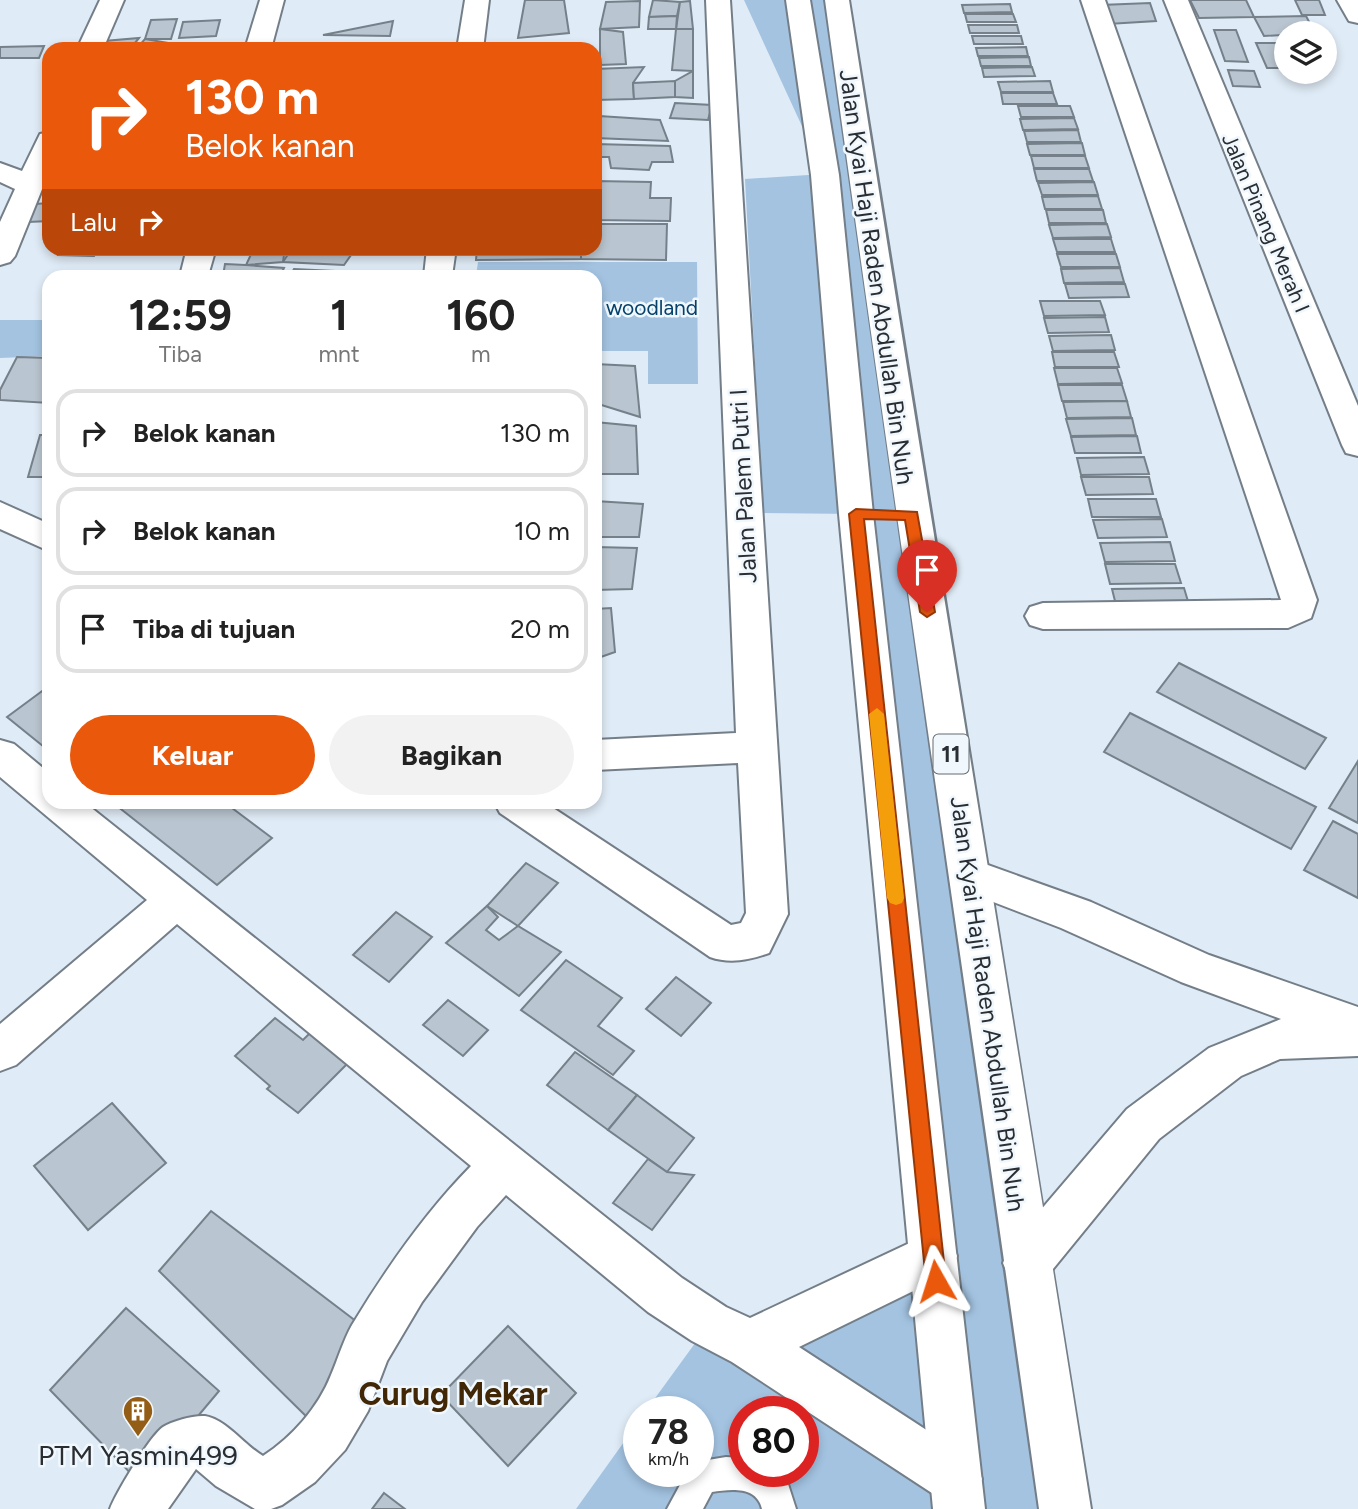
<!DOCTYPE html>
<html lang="id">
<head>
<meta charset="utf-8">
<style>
	body { margin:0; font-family:Figtree,sans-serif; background:#f2f2f2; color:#222; height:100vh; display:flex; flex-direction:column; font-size:26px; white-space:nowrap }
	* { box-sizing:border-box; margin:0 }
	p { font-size:23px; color:#767676 }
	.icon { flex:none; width:38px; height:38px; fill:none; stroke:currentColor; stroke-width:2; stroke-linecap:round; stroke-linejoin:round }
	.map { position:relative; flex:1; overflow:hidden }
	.drawer { position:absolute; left:42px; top:270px; width:560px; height:539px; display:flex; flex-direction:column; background:#fff; border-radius:21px; box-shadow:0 4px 10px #0003 }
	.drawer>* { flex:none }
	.top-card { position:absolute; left:42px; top:42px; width:560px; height:214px; border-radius:21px; box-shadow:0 4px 10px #0003; background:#ea580c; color:#fff; overflow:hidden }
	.tools { position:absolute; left:1274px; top:21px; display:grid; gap:14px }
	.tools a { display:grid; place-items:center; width:63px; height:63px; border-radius:50%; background:#fff; box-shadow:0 4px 10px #0003; font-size:35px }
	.speed { position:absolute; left:623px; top:1396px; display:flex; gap:14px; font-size:35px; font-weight:700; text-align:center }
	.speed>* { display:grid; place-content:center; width:91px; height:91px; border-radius:50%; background:#fff; box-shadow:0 4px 10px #0003; line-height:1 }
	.speed small { font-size:18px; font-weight:400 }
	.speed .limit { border:10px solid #d22; background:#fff; color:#111 }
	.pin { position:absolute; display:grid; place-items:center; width:60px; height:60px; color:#fff; margin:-72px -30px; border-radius:50% 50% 50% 0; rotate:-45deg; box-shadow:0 0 7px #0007 }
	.pin .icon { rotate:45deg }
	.me { position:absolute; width:77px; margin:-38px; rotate:354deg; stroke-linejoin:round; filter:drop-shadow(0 0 5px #0008) }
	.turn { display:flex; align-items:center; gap:24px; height:147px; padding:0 28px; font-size:32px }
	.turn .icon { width:91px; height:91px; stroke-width:2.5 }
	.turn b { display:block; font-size:49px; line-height:60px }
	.then { display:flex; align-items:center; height:66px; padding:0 28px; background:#0003; gap:14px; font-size:26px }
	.eta { display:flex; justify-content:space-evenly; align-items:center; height:119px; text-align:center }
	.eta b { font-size:42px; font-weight:700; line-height:49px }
	.cta { display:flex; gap:14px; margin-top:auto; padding:14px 28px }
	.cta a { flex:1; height:80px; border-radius:42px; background:#ea580c; color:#fff; font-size:28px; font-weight:700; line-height:80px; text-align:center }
	.cta a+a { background:#f2f2f2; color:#222 }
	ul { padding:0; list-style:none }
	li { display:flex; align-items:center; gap:21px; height:88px; margin:0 14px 10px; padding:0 14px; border:4px solid #e0e0e0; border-radius:21px }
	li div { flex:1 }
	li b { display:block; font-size:26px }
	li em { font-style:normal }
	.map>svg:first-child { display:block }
</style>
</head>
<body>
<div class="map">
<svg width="1358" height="1509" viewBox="0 0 1358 1509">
	<rect width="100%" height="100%" fill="#dfebf6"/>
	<g fill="#a3c3e1" fill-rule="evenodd">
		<path d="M744,0H836L1061,1509H576L639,1421V1472H698V1412H645L709,1324L751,1344L933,1256L855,514L763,513L745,179L824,174ZM744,1412H803V1472H744Z"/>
		<polygon points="478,262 697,262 698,384 648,384 648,351 595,351 595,276 476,276"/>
		<polygon points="0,320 49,320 49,356 0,358"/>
	</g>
	<g fill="#b9c5d0" stroke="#75808a" stroke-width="2">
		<polygon points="525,0 564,0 569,33 518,38"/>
		<polygon points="653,0 680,2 677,16 649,17"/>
		<polygon points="1190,0 1246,0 1254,17 1199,18"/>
		<polygon points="1295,0 1319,0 1325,15 1302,15"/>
		<polygon points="640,1 639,27 600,29 606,2"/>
		<polygon points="690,1 693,29 676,29 680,2"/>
		<polygon points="1150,3 1156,21 1108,24 1101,5"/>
		<polygon points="1010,4 1012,12 964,13 962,5"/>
		<polygon points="965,14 1013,14 1016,22 967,22"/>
		<polygon points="677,16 676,29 648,29 649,17"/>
		<polygon points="1306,16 1315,33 1264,36 1254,17"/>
		<polygon points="177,19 171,39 145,39 151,20"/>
		<polygon points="220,20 216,36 179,38 183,22"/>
		<polygon points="393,21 390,36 323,35"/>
		<polygon points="968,25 1017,25 1019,33 970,33"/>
		<polygon points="600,29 623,32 626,64 600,65"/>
		<polygon points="676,29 693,29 693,71 672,70"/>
		<polygon points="1214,30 1236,30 1248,62 1225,61"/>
		<polygon points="972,36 1021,36 1023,44 974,44"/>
		<polygon points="139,38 130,49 100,49 104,41"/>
		<polygon points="145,39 180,45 178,49 136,49"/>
		<polygon points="1256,43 1286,43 1286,68 1267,68"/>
		<polygon points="498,45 558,48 558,49 498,49"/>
		<polygon points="44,46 39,58 0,58 0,47"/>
		<polygon points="1026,47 1028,56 978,56 976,48"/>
		<polygon points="1029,57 1031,66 981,66 979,58"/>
		<polygon points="644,67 633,83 634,99 595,100 595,69"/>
		<polygon points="1032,67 1035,76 984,77 982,68"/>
		<polygon points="1228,70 1254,71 1260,87 1233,86"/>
		<polygon points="693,71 693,98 675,97 675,81"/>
		<polygon points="675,81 675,97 634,99 633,83"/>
		<polygon points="1050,81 1053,92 1001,92 998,82"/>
		<polygon points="1001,93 1053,93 1057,104 1003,104"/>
		<polygon points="675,103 712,105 708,120 670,118"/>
		<polygon points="1018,106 1070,106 1074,117 1021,117"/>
		<polygon points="599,116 660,120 668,141 595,138"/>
		<polygon points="1074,118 1078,129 1023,130 1020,119"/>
		<polygon points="1078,130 1081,142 1027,142 1024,131"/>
		<polygon points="1082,143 1085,155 1030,155 1027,144"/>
		<polygon points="595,144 670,146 673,162 652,162 649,170 611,168 609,157 595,157"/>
		<polygon points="1031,156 1085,156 1089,168 1034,168"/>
		<polygon points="1034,169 1089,169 1093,181 1037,181"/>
		<polygon points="595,181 651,182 650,198 671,198 670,221 595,220"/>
		<polygon points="1094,182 1098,195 1042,195 1038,183"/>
		<polygon points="1098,196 1102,209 1045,209 1042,197"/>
		<polygon points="49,203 49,221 29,222 35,204"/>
		<polygon points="1046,210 1103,210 1106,223 1049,223"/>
		<polygon points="595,224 667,224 666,260 581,259 581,248 595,248"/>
		<polygon points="1107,224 1111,237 1053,238 1049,225"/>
		<polygon points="1053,239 1111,239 1115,252 1057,252"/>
		<polygon points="61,248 97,248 94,256 58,255"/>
		<polygon points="254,248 285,248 283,262 246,265"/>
		<polygon points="292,248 356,248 344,265 283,262"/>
		<polygon points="477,248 581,248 581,259 476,260"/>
		<polygon points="1057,254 1116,254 1120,267 1061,267"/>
		<polygon points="225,264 246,265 284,268 280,276 223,276"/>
		<polygon points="1120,268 1124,282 1064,283 1061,269"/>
		<polygon points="294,269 355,272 355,276 290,276"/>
		<polygon points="1065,284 1125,284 1129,297 1069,298"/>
		<polygon points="1040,301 1100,301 1105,315 1044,316"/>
		<polygon points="1105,317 1109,332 1048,333 1044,318"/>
		<polygon points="1111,335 1115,350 1053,351 1049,336"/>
		<polygon points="1052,352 1114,352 1119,367 1055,367"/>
		<polygon points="17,357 49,358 49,403 0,400 0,390"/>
		<polygon points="595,364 635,366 640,417 595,403"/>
		<polygon points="1054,368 1117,368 1122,383 1058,384"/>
		<polygon points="1058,385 1122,385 1127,401 1062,401"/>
		<polygon points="1127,401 1131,417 1067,418 1063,402"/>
		<polygon points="1132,418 1136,435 1071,436 1066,419"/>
		<polygon points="595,422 636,426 638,474 595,474"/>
		<polygon points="40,435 49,435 49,477 28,477"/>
		<polygon points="1137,436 1141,453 1075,453 1071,437"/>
		<polygon points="1144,457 1149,474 1081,475 1077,458"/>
		<polygon points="1081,477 1149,477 1153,494 1086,495"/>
		<polygon points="1088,499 1156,499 1161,517 1092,517"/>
		<polygon points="595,501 643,504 639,537 595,537"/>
		<polygon points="1162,519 1167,537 1098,538 1093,520"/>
		<polygon points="1170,542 1175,561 1105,562 1100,543"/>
		<polygon points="595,547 637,548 632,589 595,590"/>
		<polygon points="1105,564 1175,564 1181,583 1110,584"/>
		<polygon points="1184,588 1190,608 1117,609 1112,589"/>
		<polygon points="611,608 615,652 595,659 595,609"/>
		<polygon points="1179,663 1326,738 1305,769 1157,692"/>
		<polygon points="49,686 49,751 7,717"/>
		<polygon points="1130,713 1316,807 1291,849 1104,752"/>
		<polygon points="1358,761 1358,823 1329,808"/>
		<polygon points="112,802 224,802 272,838 217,885"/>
		<polygon points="1333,821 1358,834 1358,898 1304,870"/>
		<polygon points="526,863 558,883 518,926 487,906"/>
		<polygon points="487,906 498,917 486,930 499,940 518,926 561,952 519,996 446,943"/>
		<polygon points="396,912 432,937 389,982 353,955"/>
		<polygon points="566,960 622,998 598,1026 634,1051 613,1075 521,1010"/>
		<polygon points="676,977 711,1003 681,1036 646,1009"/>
		<polygon points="448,1000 488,1030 463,1056 423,1025"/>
		<polygon points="275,1018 303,1040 314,1029 352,1059 298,1113 267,1089 270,1086 235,1056"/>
		<polygon points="575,1052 637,1095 608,1130 547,1085"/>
		<polygon points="637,1095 694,1138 667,1172 608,1130"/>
		<polygon points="112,1103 166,1163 88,1230 34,1166"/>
		<polygon points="648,1159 667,1172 694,1175 652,1230 613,1203"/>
		<polygon points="211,1211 365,1328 316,1426 159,1271"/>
		<polygon points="126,1308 219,1391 141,1484 50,1390"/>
		<polygon points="508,1326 576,1393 508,1466 441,1395"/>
		<polygon points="384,1493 405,1509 372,1509"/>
	</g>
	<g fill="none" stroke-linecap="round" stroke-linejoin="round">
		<g stroke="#737e88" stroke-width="4">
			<path id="lane" d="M726,1457L744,1458V1472H778L788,1484L796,1509H762C757,1486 731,1489 712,1492L703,1509H667L687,1472H698V1463L702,1461Z"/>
		</g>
		<g stroke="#737e88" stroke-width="4">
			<g id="street">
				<polygon points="100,0 124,0 103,49 77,49"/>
				<polygon points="260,0 284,0 271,49 245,49"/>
				<polygon points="465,0 489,0 483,49 457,49"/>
				<path d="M706,0H730L788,914L769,953C749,960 730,964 710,957L500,813L494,802H544L731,925L741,923L746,913L738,763L595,770V740L736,733Z"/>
				<polygon points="1081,0 1105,0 1317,600 1311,618 1288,628 1043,629 1030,625 1025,616 1030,607 1043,603 1281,600"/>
				<polygon points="1164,0 1188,0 1358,406 1358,456 1346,453 1342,445"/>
				<polygon points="1337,0 1358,0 1358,23 1349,21"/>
				<polygon points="49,132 49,172 15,256 10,262 0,265 0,222 15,189 0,182 0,163 22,171 40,134"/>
				<polygon points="187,248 216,248 208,276 180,276"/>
				<polygon points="427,248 456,248 452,276 424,276"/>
				<polygon points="0,502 49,524 49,551 0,529"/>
				<path d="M0,740L14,744L49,773V802H84L682,1278L726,1307L750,1318L933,1232L950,1239L957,1256L950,1273L799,1347L974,1461L982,1479L974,1497L956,1505L938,1497L732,1362L692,1341L648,1312L506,1195L477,1227L422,1302L387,1361L368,1411L345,1450L315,1482L282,1505L271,1509H255L216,1486L196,1469L168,1509H110C116,1493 150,1436 163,1427C172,1421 194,1415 205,1416C227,1420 244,1445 263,1456C292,1437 318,1408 331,1375C338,1359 343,1341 352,1325C386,1269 424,1214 471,1166L177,924L16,1065L0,1071V1024L147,900L0,777Z"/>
				<polygon points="971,859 1091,902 1209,955 1358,1007 1358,1056 1280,1059 1241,1076 1159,1139 1044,1280 1027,1287 1010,1280 1003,1263 1010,1246 1127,1109 1209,1048 1281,1019 1181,982 1061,928 957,888 951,876 957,864"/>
			</g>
		</g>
		<g stroke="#737e88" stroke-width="4">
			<g id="highway">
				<polygon points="786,0 810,0 839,175 873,514 985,1509 933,1509 839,514 811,175"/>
				<path d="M825,0H849C927,503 1012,1006 1091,1509H1039C969,1006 893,503 825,0Z"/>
			</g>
		</g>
		<use href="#lane" fill="#fff" fill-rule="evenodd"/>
		<use href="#street" fill="#fff" fill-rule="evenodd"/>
		<use href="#highway" fill="#fff" fill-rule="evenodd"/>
	</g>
	<polygon fill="#ea580c" stroke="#983908" stroke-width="2" points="856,509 917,512 935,612 927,617 920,612 905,520 864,519 946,1281 943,1288 936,1291 928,1288 926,1281 849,514"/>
	<polygon fill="#f59e0b" points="877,708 884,714 904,898 902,903 896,905 890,903 887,898 869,714"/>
	<defs>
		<g id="building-pin" transform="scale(1.575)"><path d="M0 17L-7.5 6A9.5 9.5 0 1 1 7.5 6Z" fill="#945d16" stroke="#f0f8fe"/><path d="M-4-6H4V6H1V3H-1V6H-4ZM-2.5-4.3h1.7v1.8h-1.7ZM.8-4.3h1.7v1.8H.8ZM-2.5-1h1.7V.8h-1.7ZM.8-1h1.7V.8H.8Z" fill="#fff"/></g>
	</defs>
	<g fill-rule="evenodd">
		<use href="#building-pin" x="138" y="1411"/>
	</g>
	<g text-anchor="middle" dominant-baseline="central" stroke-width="5" stroke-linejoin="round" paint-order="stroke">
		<g font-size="21" fill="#2a2e33" stroke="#f0f8fe">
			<text transform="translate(1266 223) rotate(67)">Jalan Pinang Merah I</text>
		</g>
		<g font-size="21" fill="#05416a" stroke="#f0f8fe">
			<text x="652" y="307">woodland</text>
		</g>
		<rect fill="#f0f8fe" stroke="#656b70" stroke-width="2" x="933.5" y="734.5" width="35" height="39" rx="5"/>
		<g font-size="23" font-weight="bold" fill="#2a2e33">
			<text x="951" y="754">11</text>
		</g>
		<g font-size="24" fill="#2a2e33" stroke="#f0f8fe">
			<text transform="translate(877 277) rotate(82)">Jalan Kyai Haji Raden Abdullah Bin Nuh</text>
			<text transform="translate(743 486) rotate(-93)">Jalan Palem Putri I</text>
			<text transform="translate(988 1004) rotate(82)">Jalan Kyai Haji Raden Abdullah Bin Nuh</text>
		</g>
		<g font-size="28" fill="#2a2e33" stroke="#f0f8fe">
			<text x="138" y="1455">PTM Yasmin499</text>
		</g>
		<g font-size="32" font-weight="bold" fill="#422706" stroke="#f0f8fe">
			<text x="453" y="1394">Curug Mekar</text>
		</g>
	</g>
</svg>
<div class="tools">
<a><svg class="icon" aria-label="layers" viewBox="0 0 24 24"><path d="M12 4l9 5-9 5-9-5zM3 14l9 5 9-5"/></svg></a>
</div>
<div class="speed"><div>78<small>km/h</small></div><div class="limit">80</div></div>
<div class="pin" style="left:927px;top:612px;background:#d93025"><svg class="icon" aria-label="arrive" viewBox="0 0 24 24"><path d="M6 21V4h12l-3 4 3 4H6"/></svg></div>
<svg class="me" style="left:936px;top:1281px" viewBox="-20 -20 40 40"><path d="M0-17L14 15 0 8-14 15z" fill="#ea580c" stroke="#fff" stroke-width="4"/></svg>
<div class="top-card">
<div class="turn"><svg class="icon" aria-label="right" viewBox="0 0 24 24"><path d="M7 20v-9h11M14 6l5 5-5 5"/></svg><div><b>130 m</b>Belok kanan</div></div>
<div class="then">Lalu<svg class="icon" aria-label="right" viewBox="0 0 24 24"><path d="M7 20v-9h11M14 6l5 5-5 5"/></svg></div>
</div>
<section class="drawer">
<div class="eta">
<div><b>12:59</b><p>Tiba</p></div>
<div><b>1</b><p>mnt</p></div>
<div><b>160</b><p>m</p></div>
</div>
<ul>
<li><svg class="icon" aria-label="right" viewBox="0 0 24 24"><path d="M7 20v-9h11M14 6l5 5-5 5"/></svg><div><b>Belok kanan</b></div><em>130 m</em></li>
<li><svg class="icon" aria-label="right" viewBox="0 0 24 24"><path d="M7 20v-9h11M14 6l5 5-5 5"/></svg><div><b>Belok kanan</b></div><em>10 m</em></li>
<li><svg class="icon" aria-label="arrive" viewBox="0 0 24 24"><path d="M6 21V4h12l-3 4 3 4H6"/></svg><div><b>Tiba di tujuan</b></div><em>20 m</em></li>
</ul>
<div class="cta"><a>Keluar</a><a>Bagikan</a></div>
</section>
</div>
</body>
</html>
